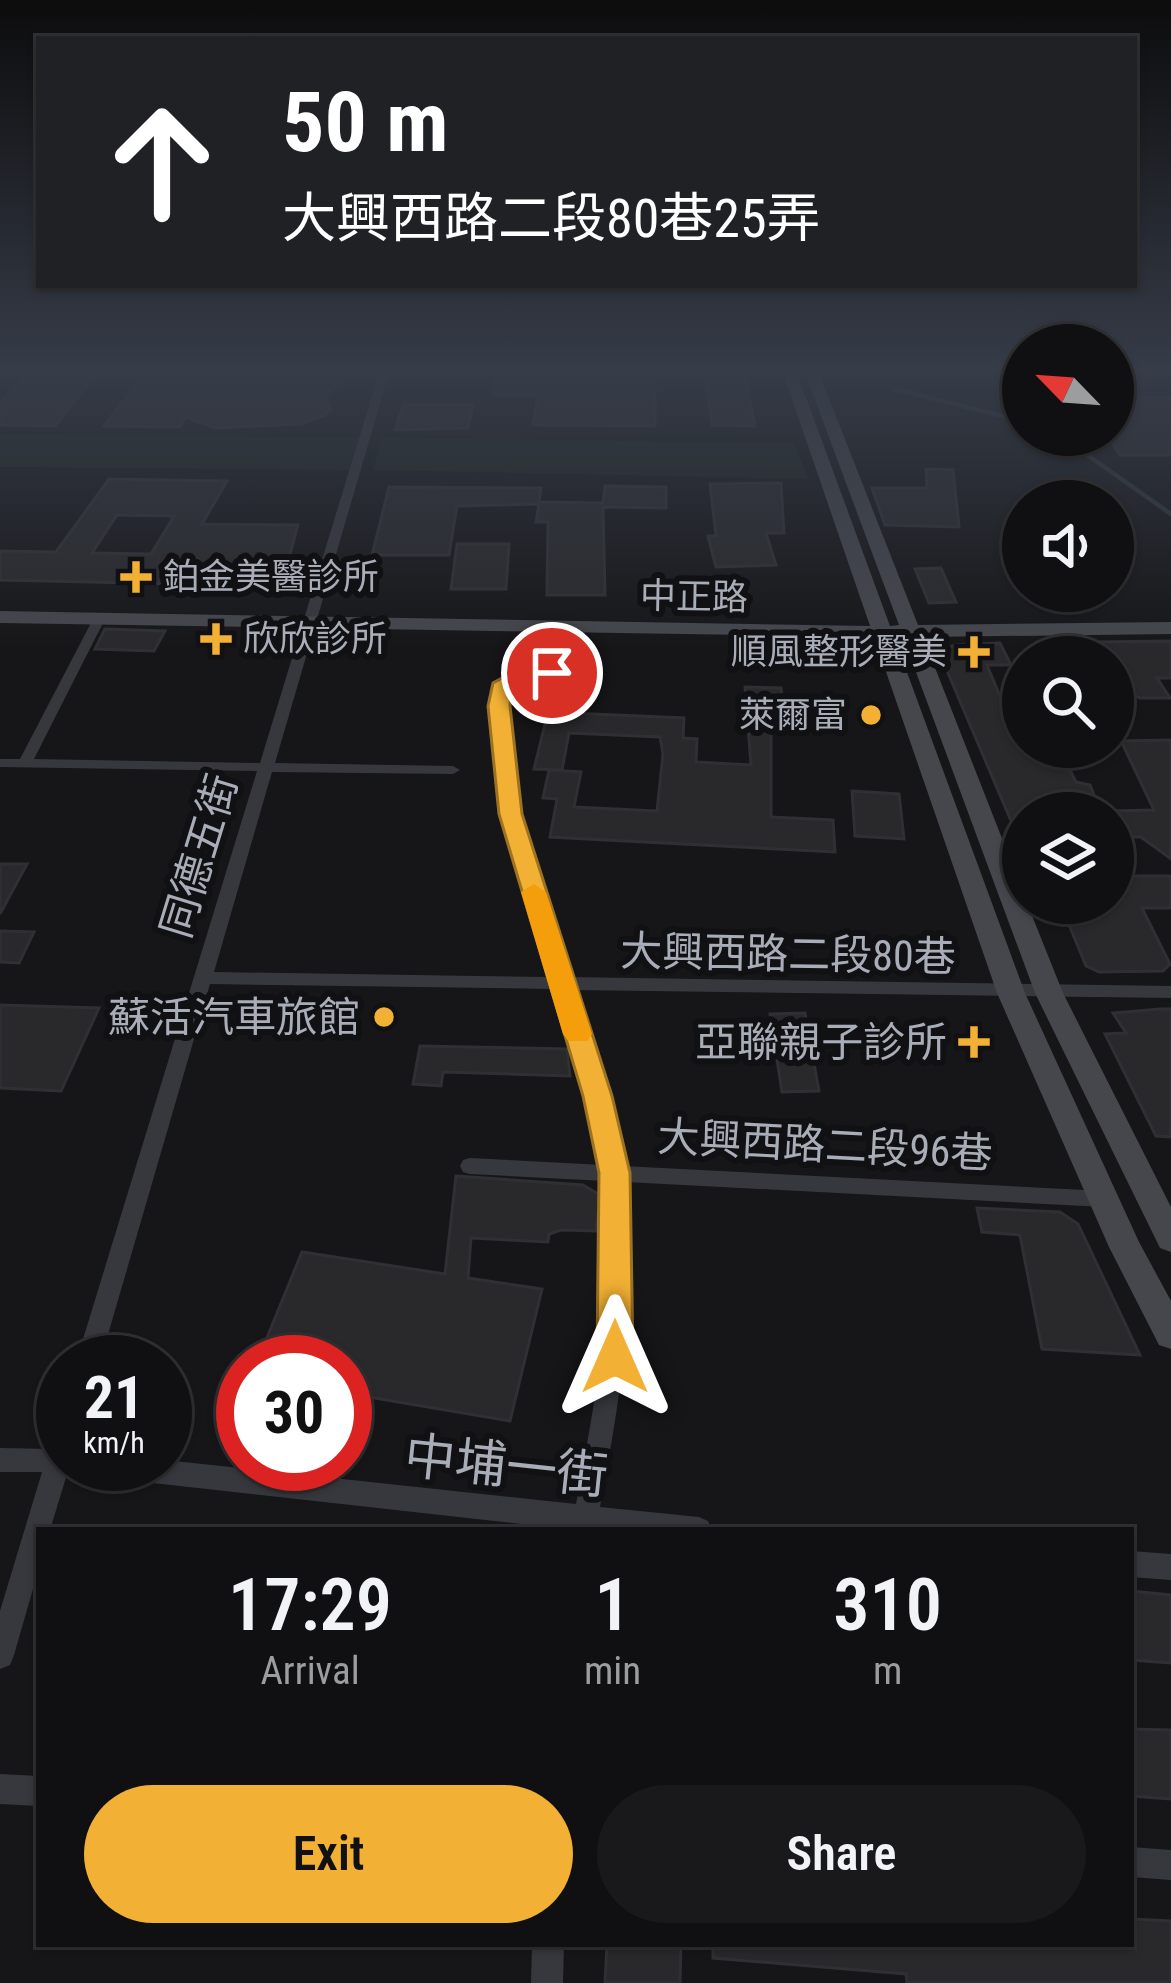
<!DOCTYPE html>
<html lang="en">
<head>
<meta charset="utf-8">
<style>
	body { margin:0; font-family:"Roboto Condensed","Noto Sans TC",sans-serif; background:#19191b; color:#f1f3f6; height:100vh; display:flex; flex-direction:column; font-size:45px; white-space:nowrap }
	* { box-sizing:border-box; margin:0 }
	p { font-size:39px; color:#9c9d9f }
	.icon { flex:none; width:66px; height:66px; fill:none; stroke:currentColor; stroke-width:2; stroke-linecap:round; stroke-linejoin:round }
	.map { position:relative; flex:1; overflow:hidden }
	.drawer { position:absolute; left:36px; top:1527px; width:1098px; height:420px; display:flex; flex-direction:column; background:#101012; border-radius:0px; box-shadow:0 3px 9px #0004,0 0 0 3px #303032 }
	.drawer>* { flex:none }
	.hud { position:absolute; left:36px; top:36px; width:1101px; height:252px; border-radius:0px; box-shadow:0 3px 9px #0004,0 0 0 3px #303032; background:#202124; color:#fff; overflow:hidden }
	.needle { width:78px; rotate:295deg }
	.tools { position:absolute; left:1002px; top:324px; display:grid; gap:24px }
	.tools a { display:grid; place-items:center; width:132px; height:132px; border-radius:50%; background:#101012; box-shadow:0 3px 9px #0004,0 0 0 3px #303032; font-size:60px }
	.speed { position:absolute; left:36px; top:1335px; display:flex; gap:24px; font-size:60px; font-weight:700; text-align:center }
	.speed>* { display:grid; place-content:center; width:156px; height:156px; border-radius:50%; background:#101012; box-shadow:0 3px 9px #0004,0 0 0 3px #303032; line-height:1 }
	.speed small { font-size:30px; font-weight:400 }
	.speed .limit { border:18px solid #d22; background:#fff; color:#111 }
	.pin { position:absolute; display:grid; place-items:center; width:102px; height:102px; color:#fff; margin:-51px; border:6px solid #fff; border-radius:50%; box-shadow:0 3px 12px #0007 }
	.me { position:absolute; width:132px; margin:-66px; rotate:0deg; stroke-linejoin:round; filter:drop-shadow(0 0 9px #0008) }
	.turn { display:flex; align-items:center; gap:42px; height:252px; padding:0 48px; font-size:54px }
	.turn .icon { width:156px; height:156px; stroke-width:2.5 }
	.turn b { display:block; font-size:84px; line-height:102px }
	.eta { display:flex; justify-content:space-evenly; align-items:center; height:204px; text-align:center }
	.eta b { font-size:72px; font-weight:600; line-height:84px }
	.action { display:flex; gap:24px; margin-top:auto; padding:24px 48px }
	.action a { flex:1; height:138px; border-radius:72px; background:#f2b134; color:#111; font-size:48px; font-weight:600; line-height:138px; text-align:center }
	.action a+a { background:#19191b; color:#f1f3f6 }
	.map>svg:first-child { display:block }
</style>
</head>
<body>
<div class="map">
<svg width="1171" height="1983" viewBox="0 0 1171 1983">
	<rect width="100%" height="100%" fill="#161618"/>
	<g fill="#1c231d">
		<polygon points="0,434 360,438 350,470 0,467"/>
		<polygon points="381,438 794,443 809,479 373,470"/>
	</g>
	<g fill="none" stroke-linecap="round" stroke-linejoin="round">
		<g stroke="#2c353c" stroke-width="4.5">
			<polyline points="893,389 1023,421"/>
			<polyline points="1059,435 1171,514"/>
		</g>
	</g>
	<g fill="#29292c" stroke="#303034" stroke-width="3" fill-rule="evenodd">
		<polygon points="27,373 97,373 55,426 0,425 0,403"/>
		<polygon points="145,373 351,373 325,396 331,408 325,415 300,424 215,428 186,417 180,427 104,426"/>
		<polygon points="497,373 655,373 655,426 533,425 538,395 493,395"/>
		<polygon points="706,381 746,381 755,426 712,425"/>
		<polygon points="1113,397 1171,397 1171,455 1120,455 1113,444"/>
		<polygon points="403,405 473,405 468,428 395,430"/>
		<polygon points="926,469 953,470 959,527 885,525 872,488 927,488"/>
		<path d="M109,479L227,481L202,524L298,525L283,579L263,586L0,580V551L56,552ZM117,515L174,516L151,554L92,553Z"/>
		<polygon points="781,483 784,533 766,533 776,565 716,567 708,536 716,536 710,484"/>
		<polygon points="605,486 666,487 666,508 603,507 605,595 547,595 548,522 536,522 539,504 457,506 449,555 372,555 389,487 541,488 539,502 603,503"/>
		<polygon points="457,544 509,544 506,589 451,589"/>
		<polygon points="941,568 948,584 956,602 929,603 915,569"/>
		<polygon points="105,629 165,631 154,651 95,649"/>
		<polygon points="1171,641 1171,678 1157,678 1170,698 1140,698 1113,685 1113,657 1103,657 1094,642"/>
		<polygon points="1000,643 1011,665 987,665 1007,713 1023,713 1023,747 1062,754 1076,782 1090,785 1101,813 1023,813 1023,849 942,659 945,649 955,645"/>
		<polygon points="745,687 781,688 782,697 827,698 832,733 771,731 771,817 833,820 835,852 550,837 557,799 543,798 549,770 581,772 574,807 657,811 663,754 660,737 569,733 562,770 534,769 548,712 684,718 683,738 697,739 696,762 751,765"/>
		<polygon points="1171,740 1171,859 1141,837 1113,837 1113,811 1154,810 1121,741"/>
		<polygon points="852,791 899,794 904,839 855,836"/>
		<polygon points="0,864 27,864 0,914"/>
		<polygon points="1113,876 1171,876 1171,908 1142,908 1170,964 1163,971 1099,972 1086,966 1060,903 1113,903"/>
		<polygon points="0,931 34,932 19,963 0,962"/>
		<polygon points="0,1005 99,1008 61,1091 0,1088"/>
		<polygon points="1160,1009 1171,1009 1171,1137 1156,1136 1105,1034 1126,1033 1113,1013"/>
		<polygon points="805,1013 819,1091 782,1092 770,1014"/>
		<polygon points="420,1046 567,1049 570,1076 443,1072 441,1086 413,1084"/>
		<polygon points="456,1176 583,1185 600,1195 596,1231 561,1230 549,1234 548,1242 471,1238 468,1278 542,1289 510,1421 345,1393 345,1362 257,1362 302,1252 445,1274"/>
		<polygon points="977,1208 1060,1212 1078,1224 1140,1355 1042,1349 1020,1235 982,1232"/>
		<polygon points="1131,1591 1171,1595 1171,1663 1131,1660"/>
		<polygon points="1131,1729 1171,1730 1171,1799 1131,1796"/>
		<polygon points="1131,1919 1171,1921 1171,1983 907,1983 906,1974 713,1958 713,1944 1131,1944"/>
		<polygon points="607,1944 681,1944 680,1983 605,1983"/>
	</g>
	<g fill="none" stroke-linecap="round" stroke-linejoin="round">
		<g fill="#37383d" fill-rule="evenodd">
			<path d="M379,373H389L275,763L453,766L460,770L453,774L272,772L214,972L549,977C523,899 477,765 496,684C515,674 539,663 559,673L557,676L525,680L508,689C508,708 507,727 508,746C512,825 541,903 567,977L1171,986V998L572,990L612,1115L623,1166L1104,1191L1111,1193L1114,1199L1111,1205L1104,1207L626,1182C638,1292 620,1399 600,1507L699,1517L708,1521L712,1530H576L90,1476L81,1472L78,1464H165V1460L576,1504C596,1397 616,1291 605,1181L470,1174L463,1172L460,1166L463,1160L470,1158L603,1165L592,1115L553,989L210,984L100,1362H76L257,771L0,767V759H20L93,619L99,615L105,619L34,759L260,763Z"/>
			<polygon points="1165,373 1171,373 1171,377"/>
			<polygon points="63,1434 63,1464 74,1464 68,1471 50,1530 39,1530 39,1568 14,1655 10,1665 0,1669 0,1611 42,1472 0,1472 0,1448 50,1449 54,1437"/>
			<polygon points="1131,1551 1171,1554 1171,1580 1131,1577"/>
			<polygon points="0,1774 39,1776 39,1806 0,1804"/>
			<polygon points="1131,1847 1171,1850 1171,1880 1131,1877"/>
			<polygon points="532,1944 564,1944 563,1983 531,1983"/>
		</g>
		<polygon fill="#45474d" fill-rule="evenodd" points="783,373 797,373 890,626 899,625 805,373 819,373 918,625 1171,622 1171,634 923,637 1023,892 1023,903 1027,903 1063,993 1171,1207 1171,1252 1160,1248 1035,993 903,637 894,637 1025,993 1139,1242 1171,1301 1171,1349 1159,1345 1109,1247 997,993 874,637 0,623 0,611 870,626"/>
	</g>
	<linearGradient id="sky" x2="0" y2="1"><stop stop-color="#0c0c0d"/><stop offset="0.57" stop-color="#363c48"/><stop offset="1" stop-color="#363c48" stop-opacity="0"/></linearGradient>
	<rect width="1171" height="650" fill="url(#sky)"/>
	<polygon fill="#f2b134" stroke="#9d7322" stroke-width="3" points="552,666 562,673 559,677 511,690 510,706 522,814 612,1096 630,1173 633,1357 627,1368 615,1372 603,1368 597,1357 599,1173 583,1096 499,814 488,706 493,683 515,671"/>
	<polygon fill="#f59e0b" points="534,884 546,892 592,1034 587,1041 568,1041 563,1034 521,892"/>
	<g fill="#f2b134" stroke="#111113" stroke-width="4.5">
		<path d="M130 559h12v12h12v12h-12v12h-12v-12h-12v-12h12z"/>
		<path d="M210 621h12v12h12v12h-12v12h-12v-12h-12v-12h12z"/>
		<path d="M968 634h12v12h12v12h-12v12h-12v-12h-12v-12h12z"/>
		<circle cx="871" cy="715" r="12"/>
		<circle cx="384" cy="1017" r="12"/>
		<path d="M968 1024h12v12h12v12h-12v12h-12v-12h-12v-12h12z"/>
	</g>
	<g text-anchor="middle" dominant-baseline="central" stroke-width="12" stroke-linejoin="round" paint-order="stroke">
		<g font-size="36" fill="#a8adb8" stroke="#111113" text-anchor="start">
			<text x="163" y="577">鉑金美醫診所</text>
			<text x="243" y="639">欣欣診所</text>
			<text x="947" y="652" text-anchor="end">順風整形醫美</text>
			<text x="847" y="715" text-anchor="end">萊爾富</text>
		</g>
		<g font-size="36" fill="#a8adb8" stroke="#111113">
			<text transform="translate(694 597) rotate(1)">中正路</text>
		</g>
		<g font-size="42" fill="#a8adb8" stroke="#111113">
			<text transform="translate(199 856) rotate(-73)">同德五街</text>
			<text transform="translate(788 954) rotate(1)">大興西路二段80巷</text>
			<text transform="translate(825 1145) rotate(3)">大興西路二段96巷</text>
		</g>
		<g font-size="42" fill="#a8adb8" stroke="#111113" text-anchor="end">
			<text x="360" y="1017">蘇活汽車旅館</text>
			<text x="947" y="1042">亞聯親子診所</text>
		</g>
		<g font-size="51" fill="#a8adb8" stroke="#111113">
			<text transform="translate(506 1466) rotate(6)">中埔一街</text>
		</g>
	</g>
</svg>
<div class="tools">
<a><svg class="needle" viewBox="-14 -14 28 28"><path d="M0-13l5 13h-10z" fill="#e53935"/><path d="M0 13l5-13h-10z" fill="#9c9d9f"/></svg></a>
<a><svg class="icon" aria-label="sound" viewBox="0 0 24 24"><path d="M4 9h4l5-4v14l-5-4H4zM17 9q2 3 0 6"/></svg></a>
<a><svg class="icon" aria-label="search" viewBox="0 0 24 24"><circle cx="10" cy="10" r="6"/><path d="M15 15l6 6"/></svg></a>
<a><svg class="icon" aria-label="layers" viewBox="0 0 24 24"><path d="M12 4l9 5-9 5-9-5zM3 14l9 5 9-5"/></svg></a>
</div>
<div class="speed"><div>21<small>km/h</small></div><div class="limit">30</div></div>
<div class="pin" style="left:552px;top:673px;background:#d93025"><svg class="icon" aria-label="arrive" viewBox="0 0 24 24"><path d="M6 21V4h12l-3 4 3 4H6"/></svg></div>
<svg class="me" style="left:615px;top:1357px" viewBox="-20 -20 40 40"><path d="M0-17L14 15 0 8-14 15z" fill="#f2b134" stroke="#fff" stroke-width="4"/></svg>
<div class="hud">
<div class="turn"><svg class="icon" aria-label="ahead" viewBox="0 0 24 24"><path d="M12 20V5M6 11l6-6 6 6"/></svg><div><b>50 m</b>大興西路二段80巷25弄</div></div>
</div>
<section class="drawer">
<div class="eta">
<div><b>17:29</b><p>Arrival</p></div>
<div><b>1</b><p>min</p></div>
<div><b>310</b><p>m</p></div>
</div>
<div class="action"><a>Exit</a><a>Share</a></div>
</section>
</div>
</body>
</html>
